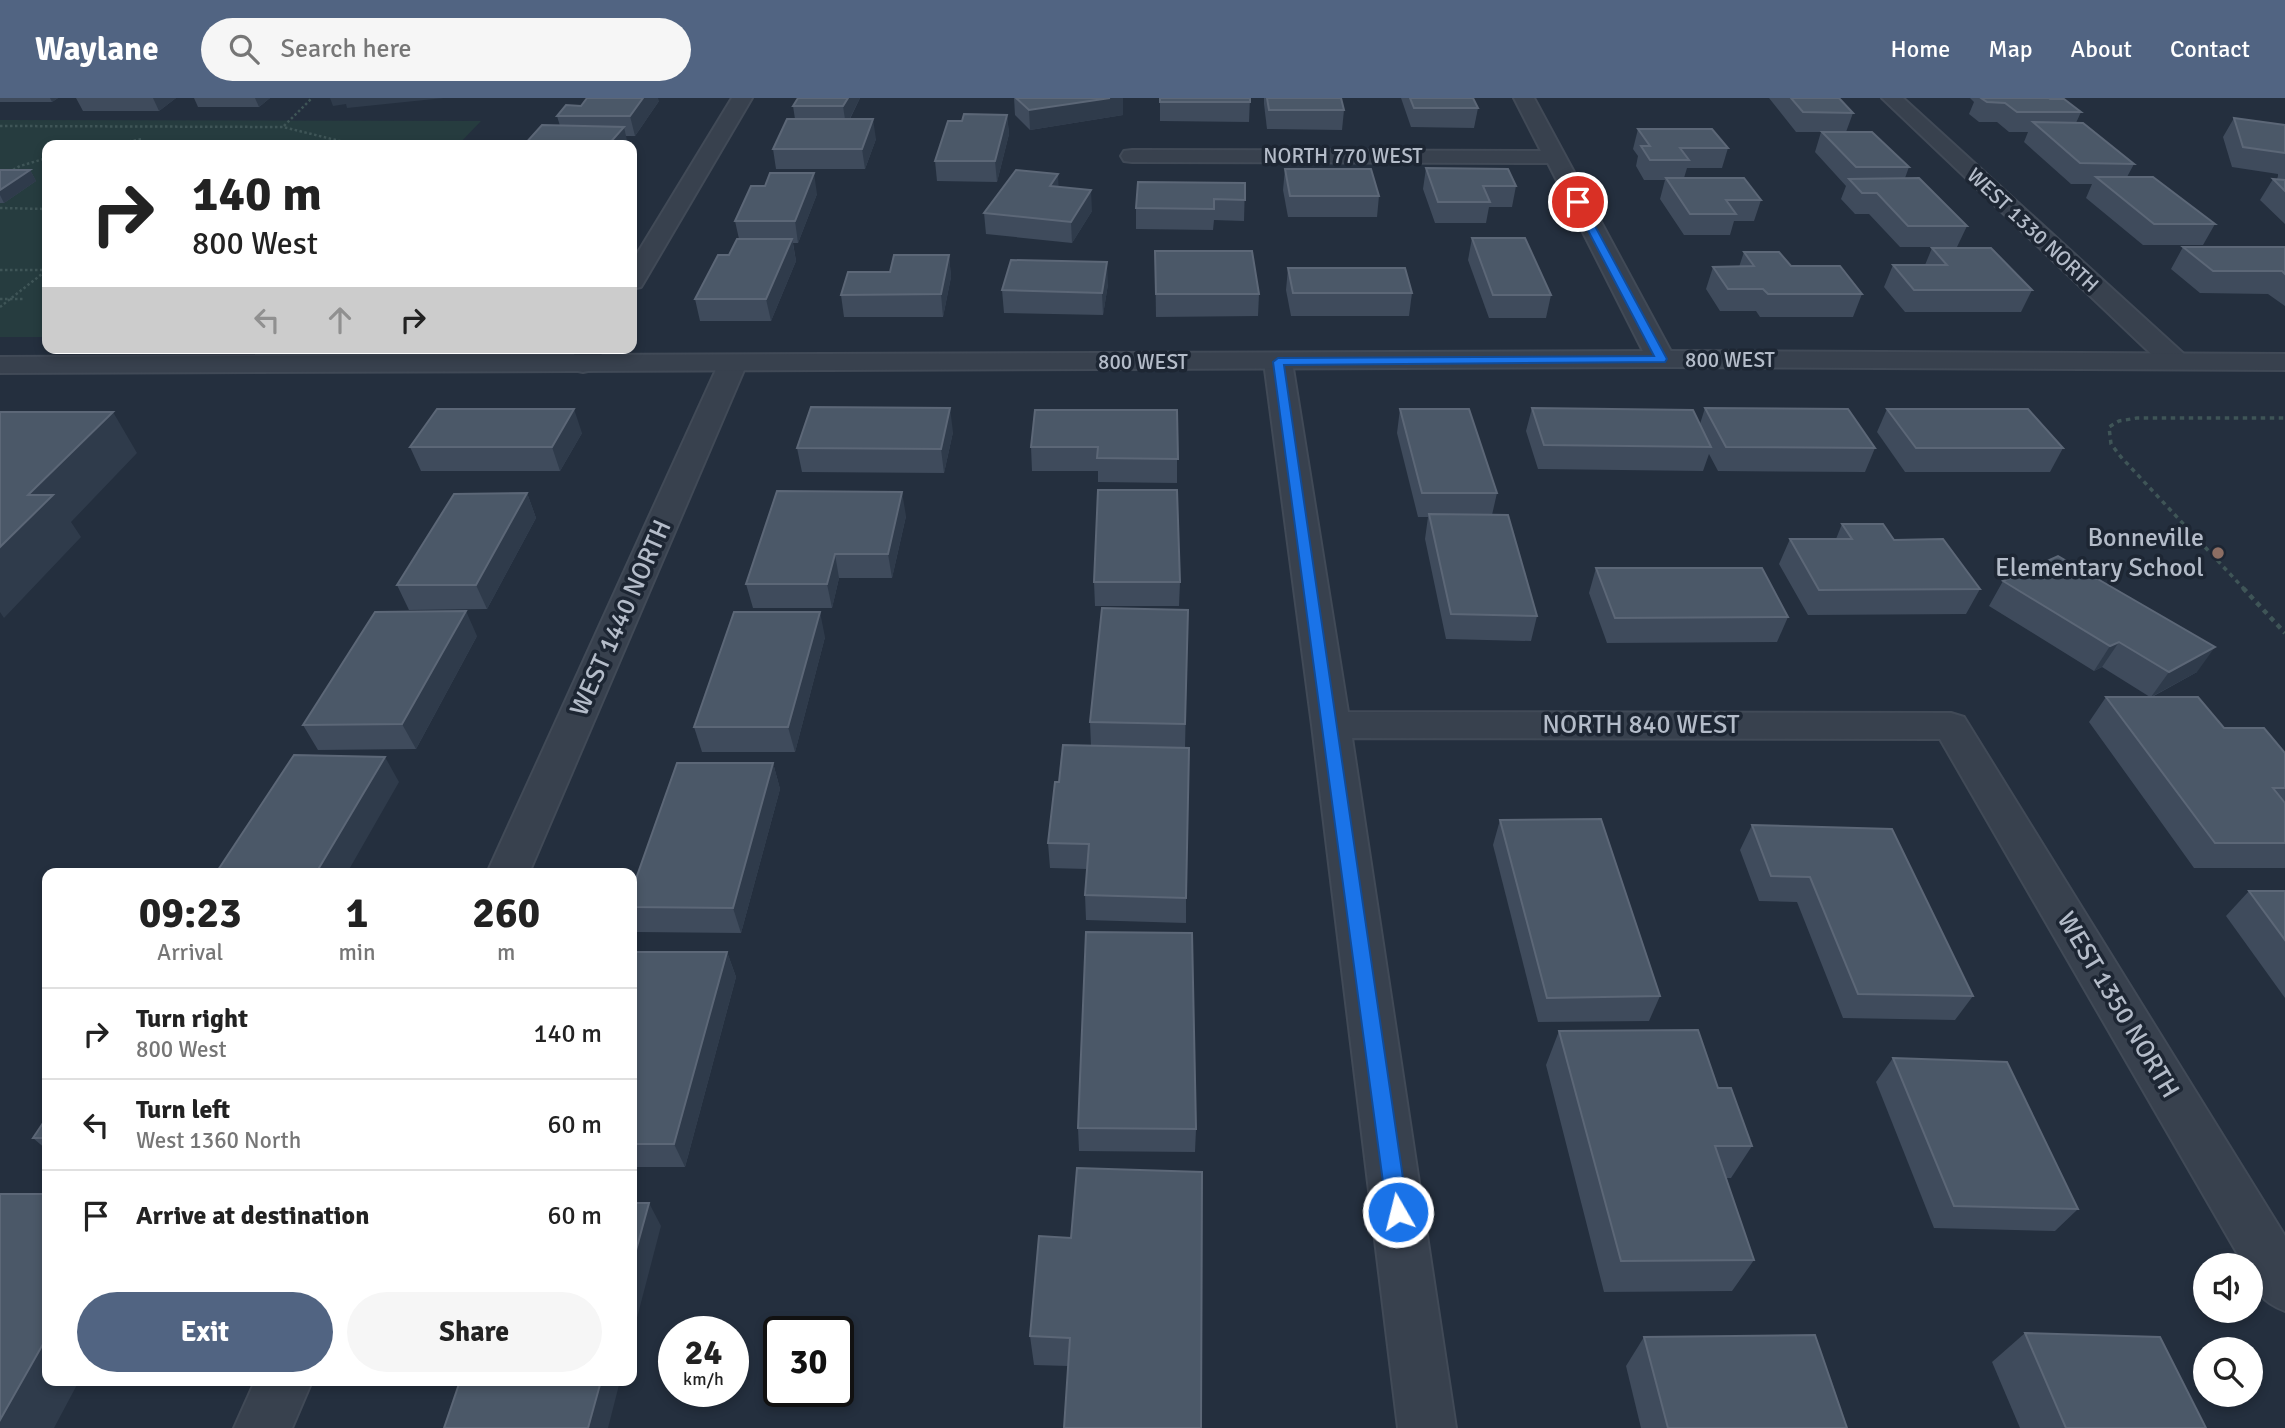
<!DOCTYPE html>
<html lang="en">
<head>
<meta charset="utf-8">
<style>
	body { margin:0; font-family:Signika,sans-serif; background:#f6f6f6; color:#222; height:100vh; display:flex; flex-direction:column; font-size:26px; white-space:nowrap }
	* { box-sizing:border-box; margin:0 }
	p { font-size:23px; color:#767676 }
	.icon { flex:none; width:38px; height:38px; fill:none; stroke:currentColor; stroke-width:2; stroke-linecap:round; stroke-linejoin:round }
	.map { position:relative; flex:1; overflow:hidden }
	.details { position:absolute; left:42px; top:770px; width:595px; height:518px; display:flex; flex-direction:column; background:#fff; border-radius:14px; box-shadow:0 4px 10px #0003 }
	.details>* { flex:none }
	.top-card { position:absolute; left:42px; top:42px; width:595px; height:214px; border-radius:14px; box-shadow:0 4px 10px #0003; background:#fff; color:#222; overflow:hidden }
	.fabs { position:absolute; left:2193px; top:1155px; display:grid; gap:14px }
	.fabs a { display:grid; place-items:center; width:70px; height:70px; border-radius:50%; background:#fff; box-shadow:0 4px 10px #0003; font-size:35px }
	.speed { position:absolute; left:658px; top:1218px; display:flex; gap:14px; font-size:35px; font-weight:700; text-align:center }
	.speed>* { display:grid; place-content:center; width:91px; height:91px; border-radius:50%; background:#fff; box-shadow:0 4px 10px #0003; line-height:1 }
	.speed small { font-size:18px; font-weight:400 }
	.speed .limit { border:4px solid #111; border-radius:10px; background:#fff; color:#111 }
	.pin { position:absolute; display:grid; place-items:center; width:60px; height:60px; color:#fff; margin:-30px; border:4px solid #fff; border-radius:50%; box-shadow:0 2px 7px #0007 }
	.me { position:absolute; width:77px; margin:-38px; rotate:352deg; stroke-linejoin:round; filter:drop-shadow(0 0 5px #0008) }
	.turn { display:flex; align-items:center; gap:24px; height:147px; padding:0 35px; font-size:32px }
	.turn .icon { width:91px; height:91px; stroke-width:2.5 }
	.turn b { display:block; font-size:49px; line-height:60px }
	.lanes { display:flex; align-items:center; height:66px; padding:0 35px; background:#0003; justify-content:center; gap:35px; direction:ltr }
	.lanes .off { opacity:.35 }
	.eta { display:flex; justify-content:space-evenly; align-items:center; height:119px; text-align:center }
	.eta b { font-size:42px; font-weight:800; line-height:49px }
	.primary-button { display:flex; gap:14px; margin-top:auto; padding:14px 35px }
	.primary-button a { flex:1; height:80px; border-radius:42px; background:#516482; color:#fff; font-size:28px; font-weight:800; line-height:80px; text-align:center }
	.primary-button a+a { background:#f6f6f6; color:#222 }
	ul { padding:0; list-style:none }
	li { display:flex; align-items:center; gap:21px; height:91px; padding:0 35px; border-top:2px solid #e0e0e0 }
	li div { flex:1 }
	li b { display:block; font-size:26px }
	li em { font-style:normal }
	header { display:flex; align-items:center; gap:42px; box-sizing:border-box; height:98px; padding:0 35px; background:#516482; color:#fff }
	header strong { font-size:33px }
	nav { display:flex; gap:38px; margin-inline-start:auto; font-size:24px }
	.search { width:490px; height:63px; background:#f6f6f6; display:flex; align-items:center; gap:18px; box-sizing:border-box; padding:0 24px; border-radius:38px; color:#767676; font-size:26px }
	.map>svg:first-child { display:block }
</style>
</head>
<body>
<header>
<strong>Waylane</strong>
<div class="search"><svg class="icon" aria-label="search" viewBox="0 0 24 24"><circle cx="10" cy="10" r="6"/><path d="M15 15l6 6"/></svg>Search here</div>
<nav><a>Home</a><a>Map</a><a>About</a><a>Contact</a></nav>
</header>
<div class="map">
<svg width="2285" height="1330" viewBox="0 0 2285 1330">
	<rect width="100%" height="100%" fill="#242f3e"/>
	<polygon fill="#263c3f" points="0,22 481,23 458,47 47,47 47,239 0,239"/>
	<g fill="none" stroke-linecap="round" stroke-linejoin="round">
		<g stroke="#414a57" stroke-width="4">
			<g id="minor">
				<polygon points="732,0 752,0 644,184 641,189 632,191 632,164"/>
				<polygon points="1514,0 1534,0 1675,261 1671,267 1661,269 1651,267 1647,261 1548,65 1132,64 1124,63 1121,58 1124,53 1132,52 1541,53"/>
				<polygon points="1882,0 1903,0 2185,257 2189,263 2185,269 2175,271 2165,269"/>
				<polygon points="578,250 605,250 593,272 583,274 573,272 569,266"/>
				<path d="M1278,256L1288,258L1292,264L1348,614L1951,615L1964,619L2285,1138V1213C2264,1205 2250,1191 2250,1167H2244L1940,641L1352,640L1456,1330H1398L1312,627L1264,264L1268,258Z"/>
				<polygon points="733,257 743,259 747,265 529,775 487,775 719,265 723,259"/>
				<polygon points="255,1283 312,1283 292,1330 234,1330"/>
			</g>
		</g>
		<g stroke="#414a57" stroke-width="4">
			<polygon id="tertiary" points="1661,253 2285,256 2285,272 1661,269 0,275 0,259"/>
		</g>
		<g stroke="#3f5557" stroke-width="2.5" stroke-dasharray="2.5 2.5" stroke-linecap="butt">
			<polyline points="0,28 283,29 356,47"/>
			<polyline points="284,28 312,0"/>
			<polyline points="109,47 143,41"/>
			<polyline points="0,79 20,68 47,60"/>
			<polyline points="0,110 47,111"/>
			<polyline points="0,172 45,172"/>
			<polyline points="0,201 25,201"/>
			<polyline points="0,209 47,172"/>
		</g>
		<polyline stroke="#3f5557" stroke-width="3.5" stroke-dasharray="4.5 4.5" stroke-linecap="butt" points="2245,492 2121,359 2111,346 2109,329 2119,323 2137,320 2285,320"/>
		<polyline stroke="#3f5557" stroke-width="4.5" stroke-dasharray="5 5" stroke-linecap="butt" points="2243,490 2285,535"/>
		<use href="#minor" fill="#38414e" fill-rule="evenodd"/>
		<use href="#tertiary" fill="#38414e" fill-rule="evenodd"/>
	</g>
	<g fill="#3f4b5c">
		<polygon points="0,0 58,0 52,4 0,4"/>
		<polygon points="76,0 176,0 159,13 83,13"/>
		<polygon points="194,0 270,0 259,9 198,9"/>
		<polygon points="798,0 860,0 850,21 876,41 865,71 776,71 773,51 795,21 793,8"/>
		<polygon points="1014,0 1123,0 1123,17 1030,32 1015,17"/>
		<polygon points="1160,0 1250,0 1249,24 1160,23"/>
		<polygon points="1264,0 1341,0 1344,12 1342,32 1267,31 1264,6"/>
		<polygon points="1401,0 1473,0 1478,10 1474,30 1411,29"/>
		<polygon points="1769,0 1839,0 1853,15 1846,34 1909,69 1905,80 1967,128 1957,149 1900,149 1869,116 1855,116 1841,101 1846,88 1815,54 1821,34 1796,34"/>
		<polygon points="1970,0 2049,0 2081,14 2076,25 2134,66 2127,79 2215,126 2203,147 2143,147 2086,100 2092,86 2071,86 2024,44 2028,34 2009,34 1997,24 1979,24 1969,16 1974,4"/>
		<polygon points="659,3 635,38 626,38 560,28 557,18 581,8"/>
		<polygon points="1007,17 1009,36 997,84 937,83 935,63"/>
		<polygon points="2234,20 2285,27 2285,126 2260,102 2273,81 2277,81 2278,78 2278,76 2232,69 2223,39"/>
		<polygon points="1638,31 1728,50 1722,70 1687,70 1684,80 1761,102 1754,123 1734,123 1730,137 1684,137 1660,101 1665,82 1644,82 1636,68 1638,58 1633,51"/>
		<polygon points="1426,70 1516,88 1512,109 1489,109 1486,125 1435,125 1423,91"/>
		<polygon points="1285,71 1379,98 1377,119 1288,119 1283,92"/>
		<polygon points="0,72 30,72 36,83 4,105 0,105"/>
		<polygon points="1245,85 1244,123 1214,122 1213,132 1136,131 1136,110"/>
		<polygon points="1058,89 1092,113 1072,145 986,136 984,115"/>
		<polygon points="817,96 798,145 793,145 796,163 771,223 700,223 695,201 729,157 739,141 735,123"/>
		<polygon points="1472,140 1551,197 1546,220 1489,220 1468,162"/>
		<polygon points="2183,149 2285,149 2285,208 2268,196 2200,195 2171,171"/>
		<polygon points="1932,150 2032,192 2021,214 1905,214 1884,189 1893,167 1925,167"/>
		<polygon points="1155,153 1259,196 1258,218 1156,219"/>
		<polygon points="1744,154 1791,168 1862,196 1853,219 1760,219 1756,213 1720,213 1706,191 1713,169 1739,169"/>
		<polygon points="949,157 951,179 943,219 844,219 841,197 890,174"/>
		<polygon points="1288,170 1412,195 1409,218 1291,218 1286,192"/>
		<polygon points="1108,186 1103,217 1004,215 1002,192"/>
		<polygon points="1532,310 1700,326 1705,310 1875,350 1865,374 1718,373 1709,356 1703,373 1538,371 1526,333"/>
		<polygon points="1400,311 1497,395 1492,417 1537,518 1531,543 1446,541 1425,441 1428,419 1418,419 1397,335"/>
		<polygon points="1887,311 2063,350 2050,374 1905,374 1877,334"/>
		<polygon points="1177,312 1177,385 1098,384 1098,373 1032,373 1031,349"/>
		<polygon points="953,334 944,375 802,374 797,350"/>
		<polygon points="582,335 560,373 421,373 410,349"/>
		<polygon points="527,395 536,420 487,511 409,512 397,487"/>
		<polygon points="906,418 892,480 839,480 832,510 753,510 746,486"/>
		<polygon points="1842,426 1894,442 1980,491 1966,516 1808,517 1779,466 1790,441 1836,441"/>
		<polygon points="1596,470 1788,519 1777,544 1607,545 1589,495"/>
		<polygon points="2003,483 2197,574 2152,599 2224,630 2285,655 2285,770 2194,770 2089,624 2106,599 2150,599 2102,569 2094,573 1989,508"/>
		<polygon points="1094,484 1180,484 1179,508 1095,508"/>
		<polygon points="1188,512 1185,650 1186,800 1186,825 1086,822 1085,797 1087,771 1050,770 1048,745 1059,684 1091,648 1090,624"/>
		<polygon points="477,538 416,651 318,652 303,627"/>
		<polygon points="825,539 795,654 702,654 694,629"/>
		<polygon points="773,665 780,691 741,835 637,834 632,823 632,792"/>
		<polygon points="1500,722 1660,898 1649,923 1538,924 1493,747"/>
		<polygon points="1752,727 1973,898 1955,922 1843,920 1797,804 1759,803 1740,752"/>
		<polygon points="2249,793 2285,793 2285,900 2226,818"/>
		<polygon points="632,854 727,854 736,879 685,1069 632,1069"/>
		<polygon points="1559,933 1718,990 1752,1048 1731,1080 1726,1080 1754,1162 1732,1193 1604,1194 1546,967"/>
		<polygon points="1893,960 2078,1111 2055,1133 1934,1130 1876,984"/>
		<polygon points="47,1019 47,1052 33,1040"/>
		<polygon points="1078,1030 1196,1031 1195,1054 1079,1053"/>
		<polygon points="1039,1138 1201,1330 1068,1268 1034,1267 1030,1238"/>
		<polygon points="2025,1235 2206,1330 2020,1330 1992,1264"/>
		<polygon points="1644,1239 1847,1330 1641,1330 1626,1268"/>
	</g>
	<g fill="#2f3b4b">
		<polygon points="50,0 58,0 52,4"/>
		<polygon points="153,0 176,0 159,13"/>
		<polygon points="255,0 270,0 259,9"/>
		<polygon points="330,0 444,0 347,10 346,6 333,8"/>
		<polygon points="643,0 658,0 659,3 635,38 630,18"/>
		<polygon points="848,0 860,0 846,28 843,8"/>
		<polygon points="1110,0 1123,0 1123,17 1030,32 1029,12"/>
		<polygon points="1007,17 1009,36 997,84 995,63"/>
		<polygon points="873,21 876,41 865,71 862,51"/>
		<polygon points="624,29 628,47 608,47"/>
		<polygon points="30,72 36,83 4,105 0,97 0,92"/>
		<polygon points="814,75 817,96 798,145 795,123"/>
		<polygon points="1058,76 1059,97 1050,88"/>
		<polygon points="1091,92 1092,113 1072,145 1071,124"/>
		<polygon points="792,141 796,163 771,223 766,201"/>
		<polygon points="949,157 951,179 943,219 941,196"/>
		<polygon points="1107,164 1108,186 1103,217 1102,195"/>
		<polygon points="950,310 953,334 944,375 941,351"/>
		<polygon points="574,311 582,335 560,373 552,349"/>
		<polygon points="113,314 137,355 71,424 81,439 4,520 0,514 0,449 28,397"/>
		<polygon points="902,394 906,418 892,480 888,456"/>
		<polygon points="527,395 536,420 487,511 476,487"/>
		<polygon points="835,456 839,480 832,510 827,486"/>
		<polygon points="466,513 477,538 416,651 402,626"/>
		<polygon points="820,514 825,539 795,654 788,629"/>
		<polygon points="2119,544 2102,569 2094,573 2110,548"/>
		<polygon points="2215,549 2197,574 2151,599 2169,574"/>
		<polygon points="385,659 399,684 347,775 316,775"/>
		<polygon points="773,665 780,691 741,835 733,810"/>
		<polygon points="727,854 736,879 685,1069 674,1046"/>
		<polygon points="649,1105 661,1128 632,1239 632,1167"/>
		<polygon points="47,1239 47,1283 79,1283 54,1330 0,1330 0,1322"/>
		<polygon points="601,1283 620,1283 608,1330 588,1330"/>
	</g>
	<g fill="#4b5868" stroke="#5c6777" stroke-width="2">
		<polygon points="587,0 643,0 630,18 557,18 566,7 581,8"/>
		<polygon points="798,0 848,0 843,8 793,8"/>
		<polygon points="1016,0 1110,0 1029,12"/>
		<rect x="1160" y="0" width="90" height="4"/>
		<polygon points="1267,0 1341,0 1344,12 1269,12"/>
		<polygon points="1410,0 1473,0 1478,10 1414,10"/>
		<polygon points="1791,0 1839,0 1853,15 1803,14"/>
		<polygon points="1981,0 2049,0 2050,1 2064,1 2081,14 2017,14 2005,5 1987,4"/>
		<polygon points="964,16 1007,17 995,63 935,63 948,23 962,23"/>
		<polygon points="2234,20 2285,27 2285,55 2243,49"/>
		<polygon points="787,21 873,21 862,51 773,51"/>
		<polygon points="2033,24 2083,25 2134,66 2080,65"/>
		<polygon points="542,27 624,29 608,47 524,47"/>
		<polygon points="1638,31 1712,31 1728,50 1680,50 1689,62 1650,62 1641,48 1650,48"/>
		<polygon points="1822,34 1872,34 1909,69 1856,69"/>
		<polygon points="1426,70 1508,71 1516,88 1483,88 1490,104 1438,104"/>
		<polygon points="1285,71 1371,71 1379,98 1290,98"/>
		<polygon points="0,72 30,72 0,92"/>
		<polygon points="1016,72 1058,76 1050,88 1091,92 1071,124 984,115"/>
		<polygon points="770,75 814,75 795,123 735,123 751,88 765,88"/>
		<polygon points="2096,79 2153,79 2215,126 2154,126"/>
		<polygon points="1666,80 1744,80 1761,102 1726,102 1736,116 1690,116"/>
		<polygon points="1919,80 1967,128 1908,128 1877,95 1862,95 1849,81"/>
		<polygon points="2273,81 2285,82 2285,93"/>
		<polygon points="1138,84 1245,85 1245,102 1214,101 1214,111 1136,110"/>
		<polygon points="1472,140 1525,140 1551,197 1493,197"/>
		<polygon points="737,141 792,141 766,201 695,201 718,157 729,157"/>
		<polygon points="2183,149 2285,149 2285,176 2282,173 2213,173"/>
		<polygon points="1932,150 1991,150 2032,192 1914,192 1893,167 1947,167"/>
		<polygon points="1155,153 1252,153 1259,196 1156,196"/>
		<polygon points="1744,154 1779,154 1791,168 1840,168 1862,196 1768,196 1763,191 1728,191 1713,169 1754,168"/>
		<polygon points="894,157 949,157 941,196 841,197 848,174 890,174"/>
		<polygon points="1011,162 1107,164 1102,195 1002,192"/>
		<polygon points="1288,170 1405,170 1412,195 1293,195"/>
		<polygon points="811,309 950,310 941,351 797,350"/>
		<polygon points="1532,310 1693,312 1711,349 1544,347"/>
		<polygon points="1705,310 1848,311 1875,350 1726,349"/>
		<polygon points="437,311 574,311 552,349 410,349"/>
		<polygon points="1400,311 1469,311 1497,395 1422,395"/>
		<polygon points="1887,311 2028,311 2063,350 1916,350"/>
		<polygon points="1035,312 1177,312 1178,361 1097,360 1098,349 1031,349"/>
		<polygon points="0,314 113,314 28,397 53,397 0,449"/>
		<polygon points="1098,392 1177,392 1180,484 1094,484"/>
		<polygon points="777,393 902,394 888,456 835,456 827,486 746,486"/>
		<polygon points="527,395 476,487 397,487 454,396"/>
		<polygon points="1429,416 1508,417 1537,518 1451,516"/>
		<polygon points="1842,426 1883,426 1894,442 1943,441 1980,491 1819,492 1790,441 1852,441"/>
		<polygon points="2058,458 2215,549 2169,574 2119,544 2110,548 2003,483"/>
		<polygon points="1596,470 1762,470 1788,519 1615,520"/>
		<polygon points="1102,510 1188,512 1185,626 1090,624"/>
		<polygon points="466,513 402,626 303,627 375,514"/>
		<polygon points="734,514 820,514 788,629 694,629"/>
		<polygon points="2106,599 2198,599 2224,630 2264,630 2285,655 2285,690 2273,690 2285,705 2285,745 2215,745"/>
		<polygon points="1063,647 1189,650 1186,800 1085,797 1089,746 1048,745 1055,684 1059,684"/>
		<polygon points="294,657 385,659 316,775 216,775"/>
		<polygon points="677,665 773,665 733,810 632,809 632,792"/>
		<polygon points="1601,721 1660,898 1547,900 1500,722"/>
		<polygon points="1752,727 1892,731 1973,898 1858,896 1810,779 1771,778"/>
		<polygon points="2249,793 2285,793 2285,842"/>
		<polygon points="1086,834 1192,835 1196,1031 1078,1030"/>
		<polygon points="632,854 727,854 674,1046 632,1046"/>
		<polygon points="1698,932 1718,990 1731,990 1752,1048 1715,1048 1754,1162 1621,1163 1559,933"/>
		<polygon points="1893,960 2007,964 2078,1111 1954,1108"/>
		<polygon points="47,1019 47,1040 33,1040"/>
		<polygon points="1077,1070 1202,1074 1201,1330 1064,1330 1070,1240 1030,1238 1039,1138 1071,1140"/>
		<polygon points="0,1096 47,1096 47,1239 0,1322"/>
		<polygon points="632,1105 649,1105 632,1167"/>
		<polygon points="2025,1235 2160,1239 2206,1330 2066,1330"/>
		<polygon points="1815,1237 1847,1330 1668,1330 1644,1239"/>
		<polygon points="460,1283 601,1283 588,1330 444,1330"/>
	</g>
	<polygon fill="#1a73e8" stroke="#114b97" stroke-width="2" points="1574,102 1582,104 1667,261 1665,264 1284,267 1408,1114 1405,1121 1398,1124 1390,1121 1387,1114 1273,264 1278,260 1654,258 1573,104"/>
	<circle fill="#8d6e63" stroke="#1d2633" stroke-width="2.5" cx="2218" cy="455" r="7"/>
	<g text-anchor="middle" dominant-baseline="central" stroke-width="7" stroke-linejoin="round" paint-order="stroke">
		<g font-size="21" fill="#b4bcc9" stroke="#1d2633">
			<text x="1343" y="58">NORTH 770 WEST</text>
			<text transform="translate(2033 132) rotate(43)">WEST 1330 NORTH</text>
			<text x="1730" y="262">800 WEST</text>
			<text x="1143" y="264">800 WEST</text>
		</g>
		<g font-size="26" fill="#b4bcc9" stroke="#1d2633" text-anchor="end">
			<text x="2204" y="440">Bonneville<tspan x="2204" dy="30">Elementary School</tspan></text>
		</g>
		<g font-size="26" fill="#b4bcc9" stroke="#1d2633">
			<text transform="translate(621 520) rotate(-66)">WEST 1440 NORTH</text>
			<text x="1641" y="627">NORTH 840 WEST</text>
			<text transform="translate(2118 907) rotate(59)">WEST 1350 NORTH</text>
		</g>
	</g>
</svg>
<div class="fabs">
<a><svg class="icon" aria-label="sound" viewBox="0 0 24 24"><path d="M4 9h4l5-4v14l-5-4H4zM17 9q2 3 0 6"/></svg></a>
<a><svg class="icon" aria-label="search" viewBox="0 0 24 24"><circle cx="10" cy="10" r="6"/><path d="M15 15l6 6"/></svg></a>
</div>
<div class="speed"><div>24<small>km/h</small></div><div class="limit">30</div></div>
<div class="pin" style="left:1578px;top:104px;background:#d93025"><svg class="icon" aria-label="arrive" viewBox="0 0 24 24"><path d="M6 21V4h12l-3 4 3 4H6"/></svg></div>
<svg class="me" style="left:1398px;top:1114px" viewBox="-20 -20 40 40"><circle r="17" fill="#1a73e8" stroke="#fff" stroke-width="3"/><path d="M0-11L8 9 0 5-8 9z" fill="#fff"/></svg>
<div class="top-card">
<div class="turn"><svg class="icon" aria-label="right" viewBox="0 0 24 24"><path d="M7 20v-9h11M14 6l5 5-5 5"/></svg><div><b>140 m</b>800 West</div></div>
<div class="lanes"><svg class="icon off" aria-label="left" viewBox="0 0 24 24"><path d="M17 20v-9H6M10 6l-5 5 5 5"/></svg><svg class="icon off" aria-label="ahead" viewBox="0 0 24 24"><path d="M12 20V5M6 11l6-6 6 6"/></svg><svg class="icon" aria-label="right" viewBox="0 0 24 24"><path d="M7 20v-9h11M14 6l5 5-5 5"/></svg></div>
</div>
<section class="details">
<div class="eta">
<div><b>09:23</b><p>Arrival</p></div>
<div><b>1</b><p>min</p></div>
<div><b>260</b><p>m</p></div>
</div>
<ul>
<li><svg class="icon" aria-label="right" viewBox="0 0 24 24"><path d="M7 20v-9h11M14 6l5 5-5 5"/></svg><div><b>Turn right</b><p>800 West</p></div><em>140 m</em></li>
<li><svg class="icon" aria-label="left" viewBox="0 0 24 24"><path d="M17 20v-9H6M10 6l-5 5 5 5"/></svg><div><b>Turn left</b><p>West 1360 North</p></div><em>60 m</em></li>
<li><svg class="icon" aria-label="arrive" viewBox="0 0 24 24"><path d="M6 21V4h12l-3 4 3 4H6"/></svg><div><b>Arrive at destination</b></div><em>60 m</em></li>
</ul>
<div class="primary-button"><a>Exit</a><a>Share</a></div>
</section>
</div>
</body>
</html>
